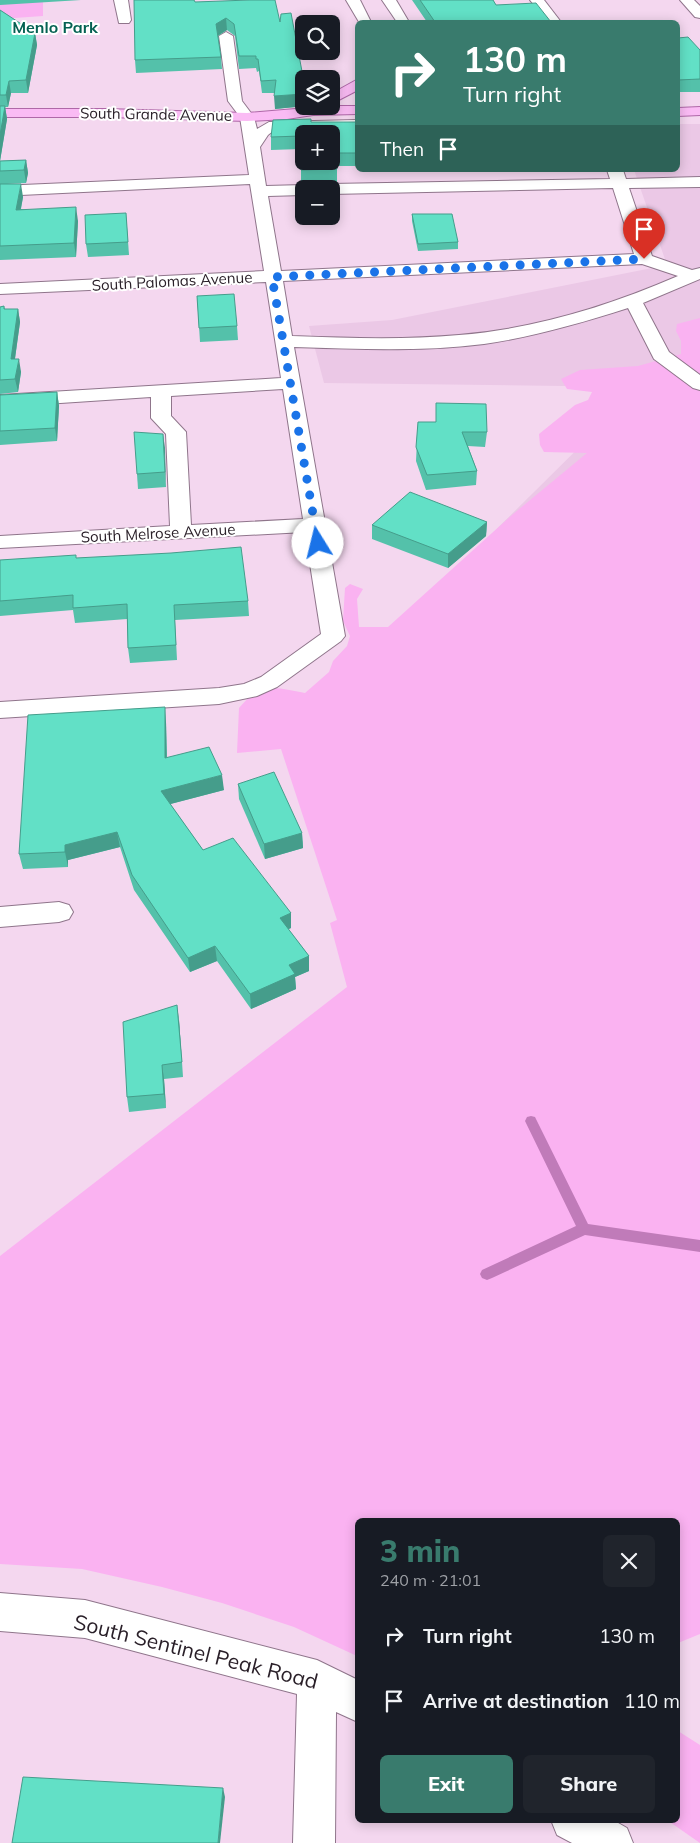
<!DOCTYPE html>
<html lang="en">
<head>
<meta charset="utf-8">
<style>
	body { margin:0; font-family:Mulish,sans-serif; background:#20242c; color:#f1f3f6; height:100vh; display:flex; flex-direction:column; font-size:19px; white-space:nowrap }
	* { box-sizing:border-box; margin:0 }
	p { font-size:16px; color:#9ea1a6 }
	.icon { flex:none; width:28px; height:28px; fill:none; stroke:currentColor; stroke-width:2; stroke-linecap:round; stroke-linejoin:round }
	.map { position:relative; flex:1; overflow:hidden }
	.panel { position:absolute; left:355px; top:1518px; width:325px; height:305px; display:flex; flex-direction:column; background:#171b24; border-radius:8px; box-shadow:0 2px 12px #0003 }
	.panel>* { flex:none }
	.top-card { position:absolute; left:355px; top:20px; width:325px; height:152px; border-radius:8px; box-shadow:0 2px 12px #0003; background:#397b6d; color:#fff; overflow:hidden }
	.fabs { position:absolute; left:295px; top:15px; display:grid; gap:10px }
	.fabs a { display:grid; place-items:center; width:45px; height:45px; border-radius:8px; background:#171b24; box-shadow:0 2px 12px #0003; font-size:25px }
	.pin { position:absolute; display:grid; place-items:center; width:42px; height:42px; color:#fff; margin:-51px -21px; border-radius:50% 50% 50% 0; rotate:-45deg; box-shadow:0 0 5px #0007 }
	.pin .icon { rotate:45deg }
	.me { position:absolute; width:55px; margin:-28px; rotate:351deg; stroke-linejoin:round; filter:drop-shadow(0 0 4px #0008) }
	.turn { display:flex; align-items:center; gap:18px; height:105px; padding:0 25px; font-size:22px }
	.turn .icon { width:65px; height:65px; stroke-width:2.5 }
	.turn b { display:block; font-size:35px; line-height:42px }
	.then { display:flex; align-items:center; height:48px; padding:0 25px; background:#0003; gap:10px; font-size:19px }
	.round { display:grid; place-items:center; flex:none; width:52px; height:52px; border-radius:8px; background:#20242c }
	.overview { display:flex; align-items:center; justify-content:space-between; height:85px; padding:0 25px }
	h1 { font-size:30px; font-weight:800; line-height:38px; color:#397b6d }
	.primary-button { display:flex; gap:10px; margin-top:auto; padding:10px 25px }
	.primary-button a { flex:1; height:58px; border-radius:8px; background:#397b6d; color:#fff; font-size:20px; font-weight:800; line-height:58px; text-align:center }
	.primary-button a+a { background:#20242c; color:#f1f3f6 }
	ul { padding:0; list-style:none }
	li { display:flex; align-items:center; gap:15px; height:65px; padding:0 25px }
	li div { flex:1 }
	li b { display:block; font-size:19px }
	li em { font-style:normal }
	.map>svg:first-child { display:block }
</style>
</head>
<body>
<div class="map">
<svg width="700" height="1843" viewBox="0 0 700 1843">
	<rect width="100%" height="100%" fill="#f4d7ef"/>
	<polygon fill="#ebc8e6" points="678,124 700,124 700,592 424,601 640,387 324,383 309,326 392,320 667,265 634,170 678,170"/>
	<g fill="#fab2f1">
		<polygon points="0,0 43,0 43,16 0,19"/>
		<path d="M700,318V1634L678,1643V1520H358L357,1656L294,1627L222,1603L162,1587L82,1569L0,1564V1256L347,987L330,923L337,920L281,749L237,753L239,708C244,703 248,697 254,693C268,683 290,691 305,693L329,672L333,661L347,646L350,636L343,621L345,588L350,584L363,589L357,599L359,627H388L512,515L587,453L544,452L540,445L539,434L575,405L588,400L592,392L567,389L561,379L580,370L638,366L681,354V341L676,331L677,324Z"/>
		<polygon points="678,1731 700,1745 700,1843 667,1820 678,1820"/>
	</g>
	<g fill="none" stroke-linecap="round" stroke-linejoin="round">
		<polygon fill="#c07bb9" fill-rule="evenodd" points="531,1116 535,1117 588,1224 700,1240 700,1252 585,1235 492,1278 487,1280 482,1278 480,1274 482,1270 576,1226 525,1121 527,1117"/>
		<g stroke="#8f758b" stroke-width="2">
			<g id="minor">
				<polygon points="114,0 128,0 131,20 129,23 119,23"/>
				<polygon points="346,0 360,0 371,22 359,22"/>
				<polygon points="382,0 396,0 409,22 397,22"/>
				<polygon points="530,0 544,0 561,22 548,22"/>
				<polygon points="680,0 694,0 700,6 700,18 695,17"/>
				<path d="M226,32L233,36L242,101L254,117L257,129L269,122L358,120V129L273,131L268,135L260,147L266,186L304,185L311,189H304V195L268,196L281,271L634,254L613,188L331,194V189H323L325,186L331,184L610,179L607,170H623L626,179L700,177V187L629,188L652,256L692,270L700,268V279L643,303L669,352L700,375V390L693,388L654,359L628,308C581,323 533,337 484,344C421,352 358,349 294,347L345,636L341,641L277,687L257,696L219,704L0,718V702L219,688L244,684L261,677L321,634L305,532L0,548V536L170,526L166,434L151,418V397L0,407V395L281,378L266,282L0,294V284L264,271L250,184L0,196V186L249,175L240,117L228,101L219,36ZM642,264L678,276C609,306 534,329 459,335C404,340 348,338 292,336L283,281ZM283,389L303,519L191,525L186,432L171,416V396Z"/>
				<polygon points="59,902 69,905 73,912 69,919 59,922 0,927 0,907"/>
				<polygon points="0,1593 85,1600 317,1660 358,1680 358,1722 336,1712 335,1843 293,1843 297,1694 85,1638 0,1631"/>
				<polygon points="551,1820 613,1820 627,1828 633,1843 572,1843 557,1835"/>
			</g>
		</g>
		<g stroke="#af68a8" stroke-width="2">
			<g id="major">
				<polygon points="358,79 358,90 331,104 331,94"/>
				<polygon points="331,106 358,106 358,114 313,115 287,119 247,121 106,117 0,117 0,109 106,109 247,113"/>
				<polygon points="700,107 700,115 678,116 678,108"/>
			</g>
		</g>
		<use href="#minor" fill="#fff" fill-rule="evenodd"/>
		<use href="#major" fill="#fabbf4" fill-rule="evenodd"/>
	</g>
	<g fill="#54c1aa">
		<polygon points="0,0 81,0 0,5"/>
		<polygon points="412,0 493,0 496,5 551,22 427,22"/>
		<polygon points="195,2 280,22 304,106 305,106 275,109 275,93 262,93 259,71 257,72 256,68 239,69 235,36 227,30 218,36 221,57 222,69 136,73 135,60"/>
		<polygon points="0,10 35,33 37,45 28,93 11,93 8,107 5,107 7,119 0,161 26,160 28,173 26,183 7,184 23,197 21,209 78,221 76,257 0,260"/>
		<polygon points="678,38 700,50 700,92 678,92"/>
		<polygon points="311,122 358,122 358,166 337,166 337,182 301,183 301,149 271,150 271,137"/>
		<polygon points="126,213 129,255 88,257 86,244"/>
		<polygon points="412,214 458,242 458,249 418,251 412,221"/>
		<polygon points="197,296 237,326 238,340 200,342"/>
		<polygon points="4,306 5,309 18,309 20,322 15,359 21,372 18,392 0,394 0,307"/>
		<polygon points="57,392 59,406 57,441 0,445 0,395"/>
		<polygon points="418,422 487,432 485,447 468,446 477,471 476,485 426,490 416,461"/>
		<polygon points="163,434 166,487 138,489 137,474"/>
		<polygon points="487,522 486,536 448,568 372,539 372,525"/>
		<polygon points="76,558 248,601 249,616 175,620 177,660 130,663 128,648 127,619 75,623 73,610 0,616 0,560"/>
		<polygon points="166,722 167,757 224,790 170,804 203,850 291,913 291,928 288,929 309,956 309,971 295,977 296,989 251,1009 217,961 190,972 134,890 120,847 68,860 68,867 23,869 19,854"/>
		<polygon points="238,784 302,833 303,848 265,859 239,799"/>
		<polygon points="179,1020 183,1077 164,1079 166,1108 129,1112 127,1097"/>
	</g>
	<g fill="#459d8b">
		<polygon points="226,18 227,30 217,36 216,24"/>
		<polygon points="35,33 37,45 28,93 26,80"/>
		<polygon points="9,81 11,93 8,107 6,95"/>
		<polygon points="304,94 304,106 305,106 275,109 274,96"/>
		<polygon points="5,106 7,119 0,161 0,135"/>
		<polygon points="26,160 28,173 26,183 24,170"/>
		<polygon points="21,184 23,197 18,223 16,210"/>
		<polygon points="76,207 78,221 76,257 74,243"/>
		<polygon points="18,309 20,322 13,372 11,359"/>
		<polygon points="19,359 21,372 18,392 15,379"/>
		<polygon points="57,392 59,406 57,441 55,428"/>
		<polygon points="163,434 165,448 166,487 165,472"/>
		<polygon points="487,522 486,536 448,568 448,554"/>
		<polygon points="165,707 166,722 167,773 165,758"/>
		<polygon points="222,775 224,790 163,806 161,791"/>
		<polygon points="117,832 120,847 68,860 68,867 65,852 65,845"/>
		<polygon points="302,833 303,848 265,859 264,844"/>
		<polygon points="291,913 291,928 280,933 280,918"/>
		<polygon points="215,946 217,961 190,972 188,958"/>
		<polygon points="309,956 309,971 295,977 296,989 251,1009 250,994 289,965"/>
		<polygon points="177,1005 179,1020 183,1077 182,1062"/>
		<polygon points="162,1065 164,1079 166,1108 164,1094"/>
		<polygon points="223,1788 225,1797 220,1843 218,1843"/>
	</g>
	<g fill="#62e0c6" stroke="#459d8b" fill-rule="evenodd">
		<polygon points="134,0 194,0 195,2 249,0 275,0 280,22 281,14 291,13 304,82 304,94 274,96 276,80 261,81 258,59 256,59 256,56 239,56 234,24 226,18 216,24 221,57 135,60"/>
		<polygon points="420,0 493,0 496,5 536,3 551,22 435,22"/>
		<polygon points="0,10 35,33 26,80 9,81 6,95 0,95"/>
		<polygon points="688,37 700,50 700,79 678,80 678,38"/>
		<polygon points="0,106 5,106 0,135"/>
		<path d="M311,119V122H358V153H337V169L301,170V136L271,137L273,120ZM304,134H331V161H304Z"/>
		<polygon points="26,160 24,170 0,171 0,161"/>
		<polygon points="0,184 21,184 16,210 76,207 74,243 0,246"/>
		<polygon points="126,213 128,242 86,244 85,215"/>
		<polygon points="412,214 452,214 458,242 418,244"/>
		<polygon points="234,294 237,326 199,328 197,296"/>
		<polygon points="4,306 4,309 18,309 11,359 19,359 15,379 0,380 0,307"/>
		<polygon points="57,392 55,428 0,431 0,395"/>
		<polygon points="436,403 486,404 487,432 462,432 477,471 427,475 416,447 418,422 436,422"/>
		<polygon points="134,432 163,434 165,472 137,474"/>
		<polygon points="410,492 487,522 448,554 372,525"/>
		<polygon points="241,547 248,601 174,605 176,645 128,648 127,604 73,608 73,595 0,601 0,560 76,555 76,558 171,553"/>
		<polygon points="165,707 165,758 209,747 222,775 161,791 203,850 233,838 291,913 280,918 309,956 289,965 295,974 250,994 215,946 188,958 132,875 117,832 65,845 65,852 19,854 28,715"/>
		<polygon points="274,772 302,833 264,844 238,784"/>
		<polygon points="177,1005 182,1062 162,1065 164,1094 127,1097 123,1022"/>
		<polygon points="23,1777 223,1788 218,1843 12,1843"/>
	</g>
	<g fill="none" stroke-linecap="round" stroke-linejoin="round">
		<polyline stroke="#1a73e8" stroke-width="9" stroke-dasharray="0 16.2" points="318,543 272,277 644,259"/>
	</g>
	<g text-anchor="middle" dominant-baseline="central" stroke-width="4" stroke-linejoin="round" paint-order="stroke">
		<g font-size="15" fill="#2a2029" stroke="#fff">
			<text transform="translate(156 114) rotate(1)">South Grande Avenue</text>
			<text transform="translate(172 281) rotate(-3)">South Palomas Avenue</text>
			<text transform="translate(158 533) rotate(-3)">South Melrose Avenue</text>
		</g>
		<g font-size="16" font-weight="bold" fill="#046152" stroke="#fff">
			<text x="55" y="27">Menlo Park</text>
		</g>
		<g font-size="21" fill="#2a2029" stroke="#fff">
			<text transform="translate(196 1651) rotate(14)">South Sentinel Peak Road</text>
		</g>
	</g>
</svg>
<div class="fabs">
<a><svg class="icon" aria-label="search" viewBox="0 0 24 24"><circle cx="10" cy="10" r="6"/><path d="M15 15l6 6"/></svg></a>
<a><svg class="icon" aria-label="layers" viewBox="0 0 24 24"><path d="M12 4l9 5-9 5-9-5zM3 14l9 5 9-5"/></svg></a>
<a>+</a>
<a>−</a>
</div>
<div class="pin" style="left:644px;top:259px;background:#d93025"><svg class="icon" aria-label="arrive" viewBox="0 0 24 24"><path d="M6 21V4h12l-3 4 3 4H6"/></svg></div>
<svg class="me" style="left:318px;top:543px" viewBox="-20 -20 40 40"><circle r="19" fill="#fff"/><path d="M0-13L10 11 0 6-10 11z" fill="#1a73e8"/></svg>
<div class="top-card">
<div class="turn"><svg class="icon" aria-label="right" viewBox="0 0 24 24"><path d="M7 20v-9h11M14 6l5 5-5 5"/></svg><div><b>130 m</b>Turn right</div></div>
<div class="then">Then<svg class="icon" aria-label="arrive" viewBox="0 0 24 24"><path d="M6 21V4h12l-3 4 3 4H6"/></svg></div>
</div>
<section class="panel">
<div class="overview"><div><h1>3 min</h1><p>240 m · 21:01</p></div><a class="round"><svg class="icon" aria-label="close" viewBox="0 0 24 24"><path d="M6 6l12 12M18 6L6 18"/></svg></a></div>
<ul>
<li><svg class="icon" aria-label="right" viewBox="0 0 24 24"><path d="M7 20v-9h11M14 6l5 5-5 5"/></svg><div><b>Turn right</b></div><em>130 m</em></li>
<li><svg class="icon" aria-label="arrive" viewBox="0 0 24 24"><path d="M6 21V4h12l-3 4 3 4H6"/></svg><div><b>Arrive at destination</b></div><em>110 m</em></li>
</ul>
<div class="primary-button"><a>Exit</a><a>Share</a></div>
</section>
</div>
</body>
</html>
